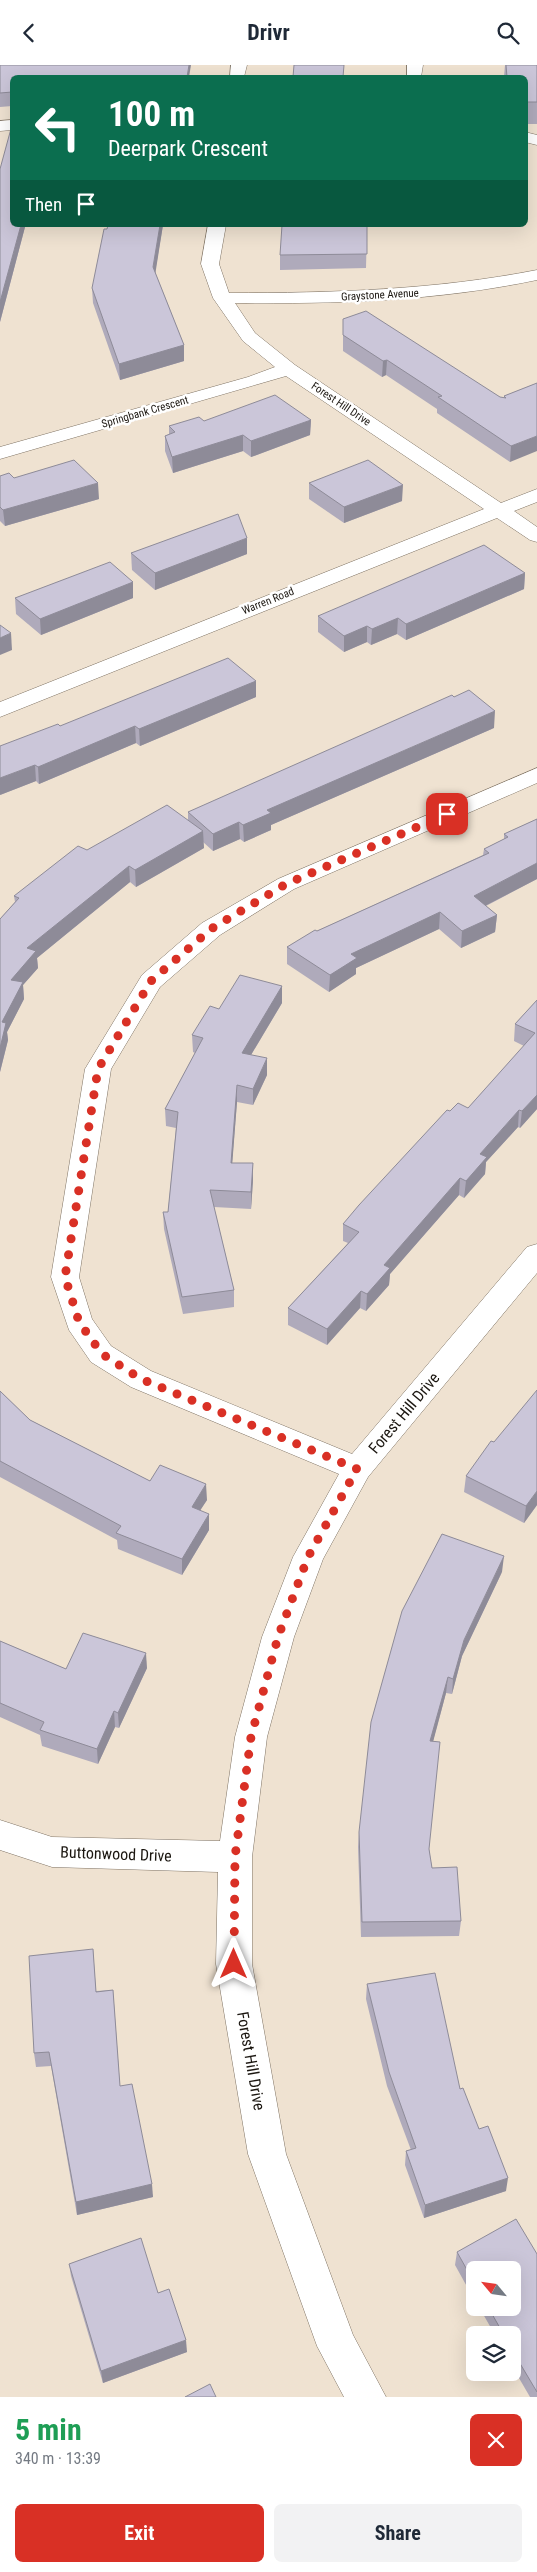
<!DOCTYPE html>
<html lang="en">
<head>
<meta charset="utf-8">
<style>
	body { margin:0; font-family:"Roboto Condensed",sans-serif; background:#f2f2f3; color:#1f2937; height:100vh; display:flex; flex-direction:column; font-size:19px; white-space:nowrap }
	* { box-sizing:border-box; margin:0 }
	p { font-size:16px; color:#747a83 }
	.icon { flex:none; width:28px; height:28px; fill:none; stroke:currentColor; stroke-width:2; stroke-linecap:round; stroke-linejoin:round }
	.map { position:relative; height:2332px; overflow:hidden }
	.side { display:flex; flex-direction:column; background:#fff; flex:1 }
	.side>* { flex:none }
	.banner { position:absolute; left:10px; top:10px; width:518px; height:152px; border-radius:8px; box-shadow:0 5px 20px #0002; background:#0b6e4f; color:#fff; overflow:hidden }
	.needle { width:32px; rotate:299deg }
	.tools { position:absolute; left:466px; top:2196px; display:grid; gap:10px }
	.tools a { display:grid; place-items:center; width:55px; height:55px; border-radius:8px; background:#fff; box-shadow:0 5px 20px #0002; font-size:25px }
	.pin { position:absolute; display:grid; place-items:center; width:42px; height:42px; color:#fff; margin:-21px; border-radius:10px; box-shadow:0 2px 8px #0006 }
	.me { position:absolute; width:55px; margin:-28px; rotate:0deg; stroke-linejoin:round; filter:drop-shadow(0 0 4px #0008) }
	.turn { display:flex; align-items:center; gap:18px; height:105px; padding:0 15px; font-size:22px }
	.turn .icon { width:65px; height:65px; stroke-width:2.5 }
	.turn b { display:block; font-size:35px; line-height:42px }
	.then { display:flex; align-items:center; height:48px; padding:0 15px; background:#0003; gap:10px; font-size:19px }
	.round { display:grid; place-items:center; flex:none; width:52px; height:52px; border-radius:8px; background:#f2f2f3 }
	.head { display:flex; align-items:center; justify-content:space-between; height:85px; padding:0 15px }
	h1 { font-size:30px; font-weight:700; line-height:38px; color:#1e9e55 }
	.cta { display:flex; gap:10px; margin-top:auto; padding:10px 15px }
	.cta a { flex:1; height:58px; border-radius:8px; background:#d93025; color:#fff; font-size:20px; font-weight:700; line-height:58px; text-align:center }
	.cta a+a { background:#f2f2f3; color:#1f2937 }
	header { display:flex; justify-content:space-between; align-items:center; height:65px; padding:0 15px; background:#fff; font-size:22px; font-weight:700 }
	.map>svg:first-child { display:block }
</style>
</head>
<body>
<header><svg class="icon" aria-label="back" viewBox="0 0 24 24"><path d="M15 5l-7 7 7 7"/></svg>Drivr<svg class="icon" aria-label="search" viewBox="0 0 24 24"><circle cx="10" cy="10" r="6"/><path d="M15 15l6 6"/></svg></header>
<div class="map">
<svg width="537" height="2332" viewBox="0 0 537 2332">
	<rect width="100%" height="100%" fill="#efe2d1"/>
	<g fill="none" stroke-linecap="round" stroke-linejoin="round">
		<g stroke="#7f7364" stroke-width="1">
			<g id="minor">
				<polygon points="231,0 247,0 244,12 230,12"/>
				<polygon points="407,0 423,0 421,12 407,12"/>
				<polygon points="12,55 12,65 0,66 0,56"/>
				<polygon points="525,67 537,70 537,80 525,77"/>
				<path d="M208,160H226L219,199L229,228C333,228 435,225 537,205V215C437,236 337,239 235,238L255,268L295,300L501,438L537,424V437L514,446L537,462V477L530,475L497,453L0,652V637L484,444L286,311L0,394V382L248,312L275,302L243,276L213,233L201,199Z"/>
				<polygon points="537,703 537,718 294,824 220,870 160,922 111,1004 79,1212 92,1254 111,1281 151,1306 352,1389 527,1182 537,1179 537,1208 368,1412 323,1494 294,1572 267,1672 252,1792 252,1899 286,2089 353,2270 386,2332 344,2332 317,2281 248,2089 216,1899 218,1807 52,1802 0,1785 0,1755 52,1772 220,1776 235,1672 262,1572 293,1492 339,1409 131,1322 91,1297 69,1265 51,1212 85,1004 142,910 202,858 278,814"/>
			</g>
		</g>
		<use href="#minor" fill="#fff" fill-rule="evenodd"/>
	</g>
	<g fill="#afaabb">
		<polygon points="0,0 12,12 12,41 0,42"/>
		<polygon points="505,0 537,0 537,59 525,59 525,12 504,12"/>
		<polygon points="0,104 12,160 36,160 36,162 25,162 0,257"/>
		<polygon points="108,160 163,160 155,207 184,280 184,296 120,315 93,238 92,223"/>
		<polygon points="367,160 366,203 280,205 280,190"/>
		<polygon points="343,254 500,332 504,333 504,331 537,318 510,397 437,348 437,344 386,310 382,312 343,286"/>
		<polygon points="311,355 310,370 251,392 243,386 173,408 165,386 165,371 169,369 169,361 204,356"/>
		<polygon points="0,411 14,413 99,434 5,461 0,456"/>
		<polygon points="309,418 402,436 344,458 309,434"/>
		<polygon points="131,488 247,489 155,525 132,505"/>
		<polygon points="525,508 524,524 406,575 397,569 371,580 367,577 344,587 318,567 318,551"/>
		<polygon points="133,517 133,533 41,570 16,549 15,533"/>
		<polygon points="256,616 256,632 140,681 136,678 39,719 36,716 0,730 60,661"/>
		<polygon points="494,663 271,760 271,765 244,777 240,774 213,786 203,777 204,783 136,822 130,817 37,893 38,903 23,920 24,934 7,967 8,975 0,1007 0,854 15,837 14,831 87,785 188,755 188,747"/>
		<polygon points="537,754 537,814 486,841 497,850 495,867 461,883 439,864 356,903 356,909 329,927 287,899 287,882 317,866 483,790 484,784 504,774 504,769"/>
		<polygon points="282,921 282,938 251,990 267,1010 253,1040 237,1037 232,1098 253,1098 253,1115 251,1144 214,1142 234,1225 234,1242 183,1249 164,1164 163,1147 168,1147 176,1063 166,1061 165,1044 195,988 193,987 192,970 219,944"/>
		<polygon points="537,935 537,1044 520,1063 518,1062 486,1097 485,1109 464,1133 459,1130 390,1209 389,1220 366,1246 360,1243 327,1280 288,1260 288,1243 348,1178 343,1176 343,1159 450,1046 468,1043 524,981 514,976 515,959"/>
		<polygon points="0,1326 30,1355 150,1416 207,1435 200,1445 209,1465 182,1510 118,1484 117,1475 0,1412"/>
		<polygon points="494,1377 537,1440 524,1458 464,1427 466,1411"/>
		<polygon points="502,1507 462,1591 452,1629 446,1628 433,1676 429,1784 432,1803 461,1856 459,1871 361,1872 358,1782 359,1767"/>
		<polygon points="0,1576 66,1604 147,1603 119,1663 115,1662 98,1699 42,1681 40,1670 0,1652"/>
		<polygon points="93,1884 96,1926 113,1925 120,2021 153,2132 77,2150 51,2001 36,2002 34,1988"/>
		<polygon points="367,1919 460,2024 479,2064 506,2126 424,2153 405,2100 406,2086 411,2085 387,2021 366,1934"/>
		<polygon points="457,2187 537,2189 537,2332 530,2332 512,2301 512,2270 495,2270 479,2242 512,2242 475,2205 475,2236 455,2200"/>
		<polygon points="69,2199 158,2228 187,2287 103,2318 71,2211"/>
	</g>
	<g fill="#8e8b98">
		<polygon points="189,0 191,0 189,12 187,12"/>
		<polygon points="21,160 25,160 25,162 0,257 0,237"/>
		<polygon points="160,160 163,160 154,217 153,202"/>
		<polygon points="184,280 184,296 120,315 119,299"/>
		<polygon points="387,295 386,310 382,312 383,296"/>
		<polygon points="311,355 310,370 251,392 251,376"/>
		<polygon points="243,370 243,386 173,408 172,392"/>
		<polygon points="537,371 537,386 510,397 511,381"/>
		<polygon points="98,418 99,434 5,461 3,445"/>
		<polygon points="403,420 402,436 344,458 344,442"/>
		<polygon points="247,473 247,489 155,525 155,508"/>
		<polygon points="525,508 524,524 406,575 406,559"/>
		<polygon points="133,517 133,533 41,570 40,554"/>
		<polygon points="398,553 397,569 371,580 372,564"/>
		<polygon points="367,561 367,577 344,587 344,571"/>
		<polygon points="11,568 12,585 0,590 0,573"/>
		<polygon points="256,616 256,632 140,681 139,664"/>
		<polygon points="495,646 494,663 271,760 271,765 244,777 243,760 267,745"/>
		<polygon points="135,661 136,678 39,719 38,702"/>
		<polygon points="35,700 36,716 0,730 0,713"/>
		<polygon points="239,757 240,774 213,786 213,769"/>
		<polygon points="203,766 204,783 136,822 135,805"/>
		<polygon points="537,798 537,814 473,847 474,831"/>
		<polygon points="129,801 130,817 37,893 38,903 23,920 24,934 7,967 8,975 0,1007 0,983 2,957 11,915 27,883"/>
		<polygon points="440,847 439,864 356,903 356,909 329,927 330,910 351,889"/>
		<polygon points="497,850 495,867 461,883 462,866"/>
		<polygon points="282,921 282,938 242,1005 242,988"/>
		<polygon points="267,993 267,1010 253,1040 253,1024"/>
		<polygon points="237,1020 237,1037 231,1115 231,1098"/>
		<polygon points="537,1030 537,1044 520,1063 522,1046"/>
		<polygon points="519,1045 518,1062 486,1097 485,1109 464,1133 466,1116 480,1089"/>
		<polygon points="253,1098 253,1115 251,1144 251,1127"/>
		<polygon points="460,1113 459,1130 390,1209 389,1220 366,1246 367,1229 384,1200"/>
		<polygon points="361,1226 360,1243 327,1280 327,1264"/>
		<polygon points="206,1419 207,1435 192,1458 192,1442"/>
		<polygon points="537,1426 537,1440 524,1458 526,1441"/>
		<polygon points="209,1449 209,1465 182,1510 182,1494"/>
		<polygon points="504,1491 502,1507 462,1591 452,1629 453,1614 464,1575"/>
		<polygon points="146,1588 147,1603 119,1663 118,1648"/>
		<polygon points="448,1612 446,1628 429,1692 430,1676"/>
		<polygon points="114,1646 115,1662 98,1699 97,1684"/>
		<polygon points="508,2113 506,2126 424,2153 425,2140"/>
		<polygon points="152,2119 153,2132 77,2150 76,2137"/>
		<polygon points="186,2275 187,2287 103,2318 101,2306"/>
	</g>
	<g fill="#cbc6d9" stroke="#8e8b98">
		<polygon points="0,0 189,0 187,12 12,12 12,27 0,28"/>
		<polygon points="294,0 344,0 343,12 293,12"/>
		<polygon points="506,0 537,0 537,37 525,37 525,12 507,12"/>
		<polygon points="12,60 12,160 21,160 0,237 0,104"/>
		<polygon points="108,160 160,160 153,202 184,280 119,299 92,223 104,164 107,164"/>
		<polygon points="282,160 367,160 367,189 280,190"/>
		<polygon points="366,246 500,332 506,333 504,331 537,318 537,371 511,381 438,332 442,331 387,295 383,296 343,270 343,254"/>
		<polygon points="275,330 311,355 251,376 243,370 172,392 165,371 175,367 169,361 199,352 204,356"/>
		<polygon points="74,395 98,418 3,445 0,442 0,411 9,408 14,413"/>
		<polygon points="368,395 403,420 344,442 309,418"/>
		<polygon points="238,449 247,473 155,508 131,488"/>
		<polygon points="484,480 525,508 406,559 398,553 372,564 367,561 344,571 318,551"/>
		<polygon points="110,497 133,517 40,554 15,533"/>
		<polygon points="0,560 11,568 0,573"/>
		<polygon points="228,593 256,616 139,664 135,661 38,702 35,700 0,713 0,681 58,659 60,661"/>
		<polygon points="469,625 495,646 267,745 271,748 243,760 239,757 213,769 188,747 452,630 454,632"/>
		<polygon points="167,740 203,766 135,805 129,801 27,883 36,886 11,915 23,917 2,957 6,958 0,983 0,854 19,833 14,831 78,781 87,785"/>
		<polygon points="537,754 537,798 474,831 497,850 462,866 440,847 351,889 357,893 330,910 287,882 315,865 317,866 489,788 484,784 508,772 504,769"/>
		<polygon points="240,910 282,921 242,988 267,993 253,1024 237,1020 231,1098 253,1098 251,1127 210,1125 234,1225 182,1232 163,1147 168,1147 178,1047 165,1044 203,973 192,970 210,941 219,944"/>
		<polygon points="537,935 537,1030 522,1046 519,1045 480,1089 487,1092 466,1116 460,1113 384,1200 390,1203 367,1229 361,1226 327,1264 288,1243 359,1167 343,1159 359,1140 447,1045 450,1046 458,1038 468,1043 535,968 515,959"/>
		<polygon points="537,1325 537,1426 526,1441 466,1411 491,1376 494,1377"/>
		<polygon points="0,1326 30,1355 150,1416 160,1400 206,1419 192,1442 209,1449 182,1494 116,1468 121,1461 0,1396"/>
		<polygon points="442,1469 504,1491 464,1575 453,1614 448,1612 430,1676 440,1677 429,1784 432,1803 457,1802 461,1856 362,1857 359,1767 371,1657 402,1546"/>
		<polygon points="83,1568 146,1588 118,1648 114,1646 97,1684 40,1665 44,1657 0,1638 0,1576 66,1604"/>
		<polygon points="93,1884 96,1927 113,1925 120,2021 132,2019 152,2119 76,2137 49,1987 34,1988 29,1891"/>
		<polygon points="435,1908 460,2024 463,2023 479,2064 488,2061 508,2113 425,2140 406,2086 416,2083 389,2007 367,1919"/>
		<polygon points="516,2154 537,2189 537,2327 512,2285 512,2270 504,2270 488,2242 512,2242 512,2205 475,2205 475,2219 457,2187"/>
		<polygon points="141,2173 158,2228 169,2224 186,2275 101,2306 69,2199"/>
		<polygon points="210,2319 216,2332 185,2332"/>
	</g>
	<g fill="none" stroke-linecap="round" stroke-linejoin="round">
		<polyline stroke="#d93025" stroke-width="9" stroke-dasharray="0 16.2" points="234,1899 235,1792 251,1672 278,1572 308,1492 357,1404 141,1314 102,1289 79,1257 65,1212 98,1004 151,916 211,864 286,819 447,749"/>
	</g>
	<g text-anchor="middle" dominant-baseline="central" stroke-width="5" stroke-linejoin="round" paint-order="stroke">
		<g font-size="11" fill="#1b1610" stroke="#fff">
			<text transform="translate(380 230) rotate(-3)">Graystone Avenue</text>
			<text transform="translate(341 339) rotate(34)">Forest Hill Drive</text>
			<text transform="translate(145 347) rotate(-16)">Springbank Crescent</text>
			<text transform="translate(268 536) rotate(-22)">Warren Road</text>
		</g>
		<g font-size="16" fill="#1b1610" stroke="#fff">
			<text transform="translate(404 1348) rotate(-50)">Forest Hill Drive</text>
			<text transform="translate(116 1789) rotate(2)">Buttonwood Drive</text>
			<text transform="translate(251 1996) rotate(80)">Forest Hill Drive</text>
		</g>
	</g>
</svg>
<div class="tools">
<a><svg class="needle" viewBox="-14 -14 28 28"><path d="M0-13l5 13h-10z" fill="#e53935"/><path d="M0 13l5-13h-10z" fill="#747a83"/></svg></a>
<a><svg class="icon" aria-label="layers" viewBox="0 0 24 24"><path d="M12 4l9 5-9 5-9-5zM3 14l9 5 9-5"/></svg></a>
</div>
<div class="pin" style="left:447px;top:749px;background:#d93025"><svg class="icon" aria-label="arrive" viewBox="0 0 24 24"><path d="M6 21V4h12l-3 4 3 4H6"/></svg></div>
<svg class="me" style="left:234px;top:1899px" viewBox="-20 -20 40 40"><path d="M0-17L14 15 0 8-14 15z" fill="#d93025" stroke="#fff" stroke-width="4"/></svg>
<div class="banner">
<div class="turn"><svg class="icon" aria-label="left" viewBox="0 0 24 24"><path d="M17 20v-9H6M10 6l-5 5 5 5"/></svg><div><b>100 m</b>Deerpark Crescent</div></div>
<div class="then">Then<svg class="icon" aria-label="arrive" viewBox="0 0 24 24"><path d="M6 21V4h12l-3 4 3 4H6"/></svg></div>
</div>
</div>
<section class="side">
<div class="head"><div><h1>5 min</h1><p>340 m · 13:39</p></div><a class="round" style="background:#d93025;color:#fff"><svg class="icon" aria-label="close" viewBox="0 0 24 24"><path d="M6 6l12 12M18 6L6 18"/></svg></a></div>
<div class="cta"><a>Exit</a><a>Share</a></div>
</section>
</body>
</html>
